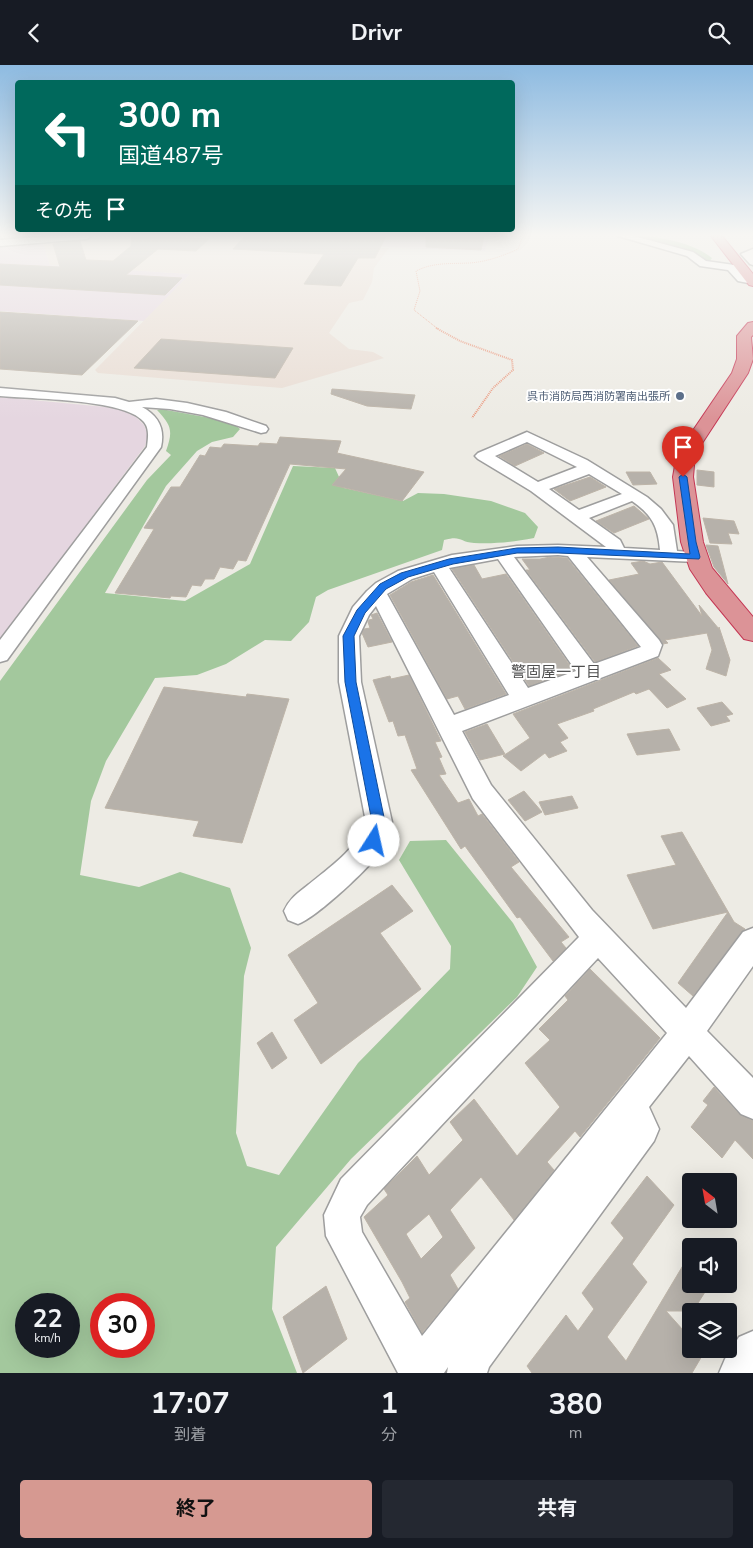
<!DOCTYPE html>
<html lang="ja">
<head>
<meta charset="utf-8">
<style>
	body { margin:0; font-family:"Nunito Sans","Noto Sans JP",sans-serif; background:#242831; color:#f1f3f6; height:100vh; display:flex; flex-direction:column; font-size:19px; white-space:nowrap }
	* { box-sizing:border-box; margin:0 }
	p { font-size:16px; color:#9ea1a6 }
	.icon { flex:none; width:28px; height:28px; fill:none; stroke:currentColor; stroke-width:2; stroke-linecap:round; stroke-linejoin:round }
	.map { position:relative; height:1308px; overflow:hidden }
	.side { display:flex; flex-direction:column; background:#171b24; flex:1 }
	.side>* { flex:none }
	.hud { position:absolute; left:15px; top:15px; width:500px; height:152px; border-radius:5px; box-shadow:0 5px 20px #0002; background:#00695c; color:#fff; overflow:hidden }
	.needle { width:32px; rotate:329deg }
	.tools { position:absolute; left:682px; top:1108px; display:grid; gap:10px }
	.tools a { display:grid; place-items:center; width:55px; height:55px; border-radius:5px; background:#171b24; box-shadow:0 5px 20px #0002; font-size:25px }
	.speed { position:absolute; left:15px; top:1228px; display:flex; gap:10px; font-size:25px; font-weight:700; text-align:center }
	.speed>* { display:grid; place-content:center; width:65px; height:65px; border-radius:50%; background:#171b24; box-shadow:0 5px 20px #0002; line-height:1 }
	.speed small { font-size:12px; font-weight:400 }
	.speed .limit { border:8px solid #d22; background:#fff; color:#111 }
	.pin { position:absolute; display:grid; place-items:center; width:42px; height:42px; color:#fff; margin:-51px -21px; border-radius:50% 50% 50% 0; rotate:-45deg; box-shadow:0 0 5px #0007 }
	.pin .icon { rotate:45deg }
	.me { position:absolute; width:55px; margin:-28px; rotate:10deg; stroke-linejoin:round; filter:drop-shadow(0 0 4px #0008) }
	.turn { display:flex; align-items:center; gap:18px; height:105px; padding:0 20px; font-size:22px }
	.turn .icon { width:65px; height:65px; stroke-width:2.5 }
	.turn b { display:block; font-size:35px; line-height:42px }
	.then { display:flex; align-items:center; height:48px; padding:0 20px; background:#0003; gap:10px; font-size:19px }
	.eta { display:flex; justify-content:space-evenly; align-items:center; height:85px; text-align:center }
	.eta b { font-size:30px; font-weight:700; line-height:35px }
	.button { display:flex; gap:10px; margin-top:auto; padding:10px 20px }
	.button a { flex:1; height:58px; border-radius:5px; background:#d69991; color:#111; font-size:20px; font-weight:700; line-height:58px; text-align:center }
	.button a+a { background:#242831; color:#f1f3f6 }
	header { display:flex; justify-content:space-between; align-items:center; height:65px; padding:0 20px; background:#171b24; font-size:22px; font-weight:700 }
	.map>svg:first-child { display:block }
</style>
</head>
<body>
<header><svg class="icon" aria-label="back" viewBox="0 0 24 24"><path d="M15 5l-7 7 7 7"/></svg>Drivr<svg class="icon" aria-label="search" viewBox="0 0 24 24"><circle cx="10" cy="10" r="6"/><path d="M15 15l6 6"/></svg></header>
<div class="map">
<svg width="753" height="1308" viewBox="0 0 753 1308">
	<rect width="100%" height="100%" fill="#edebe4"/>
	<g fill="#e5d6e0">
		<polygon points="357,171 489,171 485,186 351,181"/>
		<polygon points="43,177 50,200 190,209 144,256 0,246 0,181"/>
		<polygon points="0,332 105,342 121,345 136,352 144,360 148,370 145,381 0,575"/>
	</g>
	<polygon fill="#e9ddd4" points="113,171 244,171 240,176 389,183 374,203 372,217 363,235 349,238 329,268 349,284 373,287 384,293 282,323 98,308 95,305 190,209 50,200 43,177"/>
	<g fill="#a3c89d" fill-rule="evenodd">
		<path d="M630,171C656,171 691,176 712,193L709,197L705,196L693,187Z"/>
		<path d="M161,344L232,357L240,364L233,372L212,377L197,386L166,421L105,528L185,536L250,499L293,401L335,403L344,423L403,436L418,428L444,429L491,436L525,448L538,462L534,473C513,477 495,479 474,478C459,477 462,470 444,475L442,485L328,525L316,532L309,557L291,576L265,575L226,599L197,610L155,613L106,696L91,736L80,810L139,822L180,807L230,823L251,883L244,911L236,1068L247,1101L279,1110L358,998L450,904L451,881L399,795L410,776L446,775L513,858L537,902L517,932L351,1094L276,1182L272,1244L297,1308H0V616L147,415L171,390L166,386C173,366 172,361 157,345ZM26,1239H69V1281H26ZM101,1239H144V1281H101Z"/>
	</g>
	<g fill="#b6b1aa" stroke="#bdb4a8" fill-rule="evenodd">
		<polygon points="132,171 209,174 196,186 158,184 126,210 182,213 165,230 0,220 0,199 60,202 53,179 80,176 86,195 113,196 131,181"/>
		<polygon points="245,171 386,171 375,193 358,193 341,221 304,219 324,189 233,184"/>
		<polygon points="426,171 484,171 481,185 426,182"/>
		<polygon points="0,247 138,256 82,310 0,304"/>
		<polygon points="161,274 293,283 275,313 134,303"/>
		<polygon points="332,324 415,330 411,344 367,341 331,329"/>
		<polygon points="280,372 341,376 337,388 424,407 402,436 332,420 346,404 290,399 246,496 238,495 233,504 220,502 214,514 205,514 201,521 192,520 186,532 171,531 170,533 115,528 154,464 144,463 171,422 180,422 200,390 205,391 210,382 221,383 224,379 258,381 260,378 277,379"/>
		<polygon points="527,379 544,388 515,401 499,391"/>
		<polygon points="697,405 714,407 714,422 697,420"/>
		<polygon points="626,407 650,407 657,419 633,420"/>
		<polygon points="590,412 606,422 570,436 554,424"/>
		<polygon points="634,441 649,454 614,468 596,456"/>
		<polygon points="703,453 734,456 739,469 728,468 732,479 710,478"/>
		<polygon points="706,480 718,481 728,519 714,502"/>
		<polygon points="550,492 567,493 638,581 595,597 526,505 530,505 522,494 540,494"/>
		<polygon points="643,496 650,499 662,497 702,551 699,540 719,564 719,562 730,595 726,611 706,604 712,585 707,568 665,575 668,578 663,579 609,515 639,509 631,498"/>
		<polygon points="474,500 482,514 506,509 573,605 529,621 452,504"/>
		<polygon points="433,510 506,629 465,644 458,631 447,634 390,530 411,517"/>
		<polygon points="377,548 392,577 368,582 362,568 364,564 370,563 368,557 369,555 373,554 371,550"/>
		<polygon points="658,593 671,605 659,609 686,634 667,643 649,624 636,629 634,627 593,644 594,646 557,659 568,673 560,677 567,686 549,693 545,688 521,706 503,691 530,673 513,649"/>
		<polygon points="409,610 441,676 435,677 442,692 439,693 446,709 439,710 458,738 469,734 478,751 482,749 519,797 511,802 569,872 561,877 566,883 553,896 520,852 517,853 465,781 461,784 411,705 417,704 405,670 398,671 393,656 389,657 373,615 390,611 391,614"/>
		<polygon points="164,622 246,632 247,629 289,634 242,778 193,771 199,756 105,743"/>
		<polygon points="722,637 733,649 726,651 730,656 711,661 697,643"/>
		<polygon points="487,659 505,689 480,695 465,667"/>
		<polygon points="669,664 680,685 637,690 627,669"/>
		<polygon points="524,726 542,747 525,756 508,735"/>
		<polygon points="572,731 578,743 545,750 539,737"/>
		<polygon points="682,767 734,857 745,864 693,931 678,918 728,847 653,864 627,810 676,800 661,771"/>
		<polygon points="392,820 413,846 380,868 421,924 321,999 294,955 318,938 288,890"/>
		<path d="M590,904L660,973L580,1072L575,1066L547,1097L554,1105L514,1155L481,1112L450,1145L475,1183L450,1210L458,1224L422,1268L405,1237L410,1233L402,1217L364,1152L388,1130L384,1124L417,1091L429,1110L463,1075L450,1057L474,1034L517,1091L560,1042L525,998L550,975L539,964L568,935L565,931ZM429,1149L443,1172L421,1194L406,1169Z"/>
		<polygon points="272,967 287,993 272,1004 257,978"/>
		<polygon points="714,1022 740,1050 753,1056 753,1094 735,1075 722,1093 691,1062 708,1040 703,1036"/>
		<polygon points="647,1111 674,1140 632,1199 647,1217 607,1272 626,1296 691,1187 691,1219 710,1219 693,1246 666,1246 691,1274 691,1284 706,1284 692,1308 532,1308 527,1301 566,1250 578,1266 594,1244 582,1228 624,1173 611,1158"/>
		<polygon points="326,1221 347,1274 303,1308 283,1252"/>
	</g>
	<g fill="none" stroke-linecap="round" stroke-linejoin="round">
		<g stroke="#9e9e9e" stroke-width="3">
			<g id="minor">
				<polygon points="49,171 91,171 87,174 0,181 0,175"/>
				<polygon points="618,171 634,171 693,187 706,196 734,200 745,212 753,213 753,219 738,216 728,205 700,201 687,191"/>
				<polygon points="753,184 753,200 750,199 741,189"/>
				<path d="M0,323L115,333L129,337L156,334L187,338L226,347L266,361L268,364L266,367L261,368L203,350L170,344L142,342C159,351 165,364 161,382L7,595L0,597V575L147,382C148,373 150,363 143,356C124,334 31,334 0,331Z"/>
				<path d="M527,367L587,395L647,432L661,444L673,460L677,486L702,488L705,492L702,496L696,497L587,492L659,575L662,580L658,591L462,666L491,720L592,845L686,943L743,867L753,863V901L707,966L753,1013V1054L741,1049L689,991L649,1042L659,1064L654,1076L489,1302L487,1308H447L448,1302L444,1308H398L326,1171L324,1150L341,1114L579,872L473,734L376,541L369,550L359,571L361,617L392,757C389,766 387,775 383,783C372,801 317,852 298,859L288,855L284,846C289,834 298,828 308,820C329,803 358,783 366,757L339,617V571L353,542L367,526L376,518L398,506L452,490L517,481L558,480L606,482L531,426L478,394L475,391L478,388ZM527,377L577,402L538,417L495,391ZM589,409L622,429L579,445L549,424ZM632,436C652,450 658,461 660,485L624,483L620,475L589,453ZM558,490L568,491L641,582L594,599L514,492ZM498,494L576,606L528,623L449,503ZM434,507L509,630L454,650L387,529L412,514ZM598,893L667,968L422,1271L362,1167L360,1152L367,1140Z"/>
				<polygon points="753,1266 753,1308 719,1308 725,1294 739,1272"/>
			</g>
		</g>
		<g stroke="#c53754" stroke-width="2">
			<g id="highway">
				<polygon points="711,171 722,171 753,209 753,221 749,220"/>
				<polygon points="753,257 753,270 751,272 753,294 748,308 695,389 693,412 703,477 712,503 753,552 753,576 744,574 706,528 690,504 681,477 673,412 677,389 732,308 737,294 737,271 748,258"/>
			</g>
		</g>
		<path stroke="#ea9377" stroke-width="1" stroke-dasharray="1 1" stroke-linecap="butt" d="M438,264L414,245L420,226L416,206C434,197 450,199 469,198C486,197 503,191 518,184L523,171"/>
		<polyline stroke="#ea9377" stroke-width="2" stroke-dasharray="1 1" stroke-linecap="butt" points="436,263 460,276 512,295 513,305 493,323 472,353"/>
		<use href="#minor" fill="#fff" fill-rule="evenodd"/>
		<use href="#highway" fill="#dc9397" fill-rule="evenodd"/>
	</g>
	<linearGradient id="sky" x2="0" y2="1"><stop stop-color="#8ebbe1"/><stop offset="0.48" stop-color="#f7f6f3"/><stop offset="1" stop-color="#f7f6f3" stop-opacity="0"/></linearGradient>
	<rect width="753" height="354" fill="url(#sky)"/>
	<polygon fill="#1a73e8" stroke="#114b97" points="683,409 687,412 696,477 700,492 699,494 558,488 517,488 453,499 408,512 386,524 365,548 354,571 356,617 385,757 378,780 374,781 369,780 367,776 372,757 345,617 343,571 357,545 380,519 401,508 449,494 517,483 558,482 690,489 679,412"/>
	<circle fill="#5c6f8a" stroke="#fff" stroke-width="2" cx="680" cy="331" r="5"/>
	<g text-anchor="middle" dominant-baseline="central" stroke-width="4" stroke-linejoin="round" paint-order="stroke">
		<g font-size="11" fill="#4e5e75" stroke="#fff" text-anchor="end">
			<text x="670" y="331">呉市消防局西消防署南出張所</text>
		</g>
		<g font-size="15" fill="#505050" stroke="#fff">
			<text x="556" y="607">警固屋一丁目</text>
		</g>
	</g>
</svg>
<div class="tools">
<a><svg class="needle" viewBox="-14 -14 28 28"><path d="M0-13l5 13h-10z" fill="#e53935"/><path d="M0 13l5-13h-10z" fill="#9ea1a6"/></svg></a>
<a><svg class="icon" aria-label="sound" viewBox="0 0 24 24"><path d="M4 9h4l5-4v14l-5-4H4zM17 9q2 3 0 6"/></svg></a>
<a><svg class="icon" aria-label="layers" viewBox="0 0 24 24"><path d="M12 4l9 5-9 5-9-5zM3 14l9 5 9-5"/></svg></a>
</div>
<div class="speed"><div>22<small>km/h</small></div><div class="limit">30</div></div>
<div class="pin" style="left:683px;top:412px;background:#d93025"><svg class="icon" aria-label="arrive" viewBox="0 0 24 24"><path d="M6 21V4h12l-3 4 3 4H6"/></svg></div>
<svg class="me" style="left:374px;top:776px" viewBox="-20 -20 40 40"><circle r="19" fill="#fff"/><path d="M0-13L10 11 0 6-10 11z" fill="#1a73e8"/></svg>
<div class="hud">
<div class="turn"><svg class="icon" aria-label="left" viewBox="0 0 24 24"><path d="M17 20v-9H6M10 6l-5 5 5 5"/></svg><div><b>300 m</b>国道487号</div></div>
<div class="then">その先<svg class="icon" aria-label="arrive" viewBox="0 0 24 24"><path d="M6 21V4h12l-3 4 3 4H6"/></svg></div>
</div>
</div>
<section class="side">
<div class="eta">
<div><b>17:07</b><p>到着</p></div>
<div><b>1</b><p>分</p></div>
<div><b>380</b><p>m</p></div>
</div>
<div class="button"><a>終了</a><a>共有</a></div>
</section>
</body>
</html>
